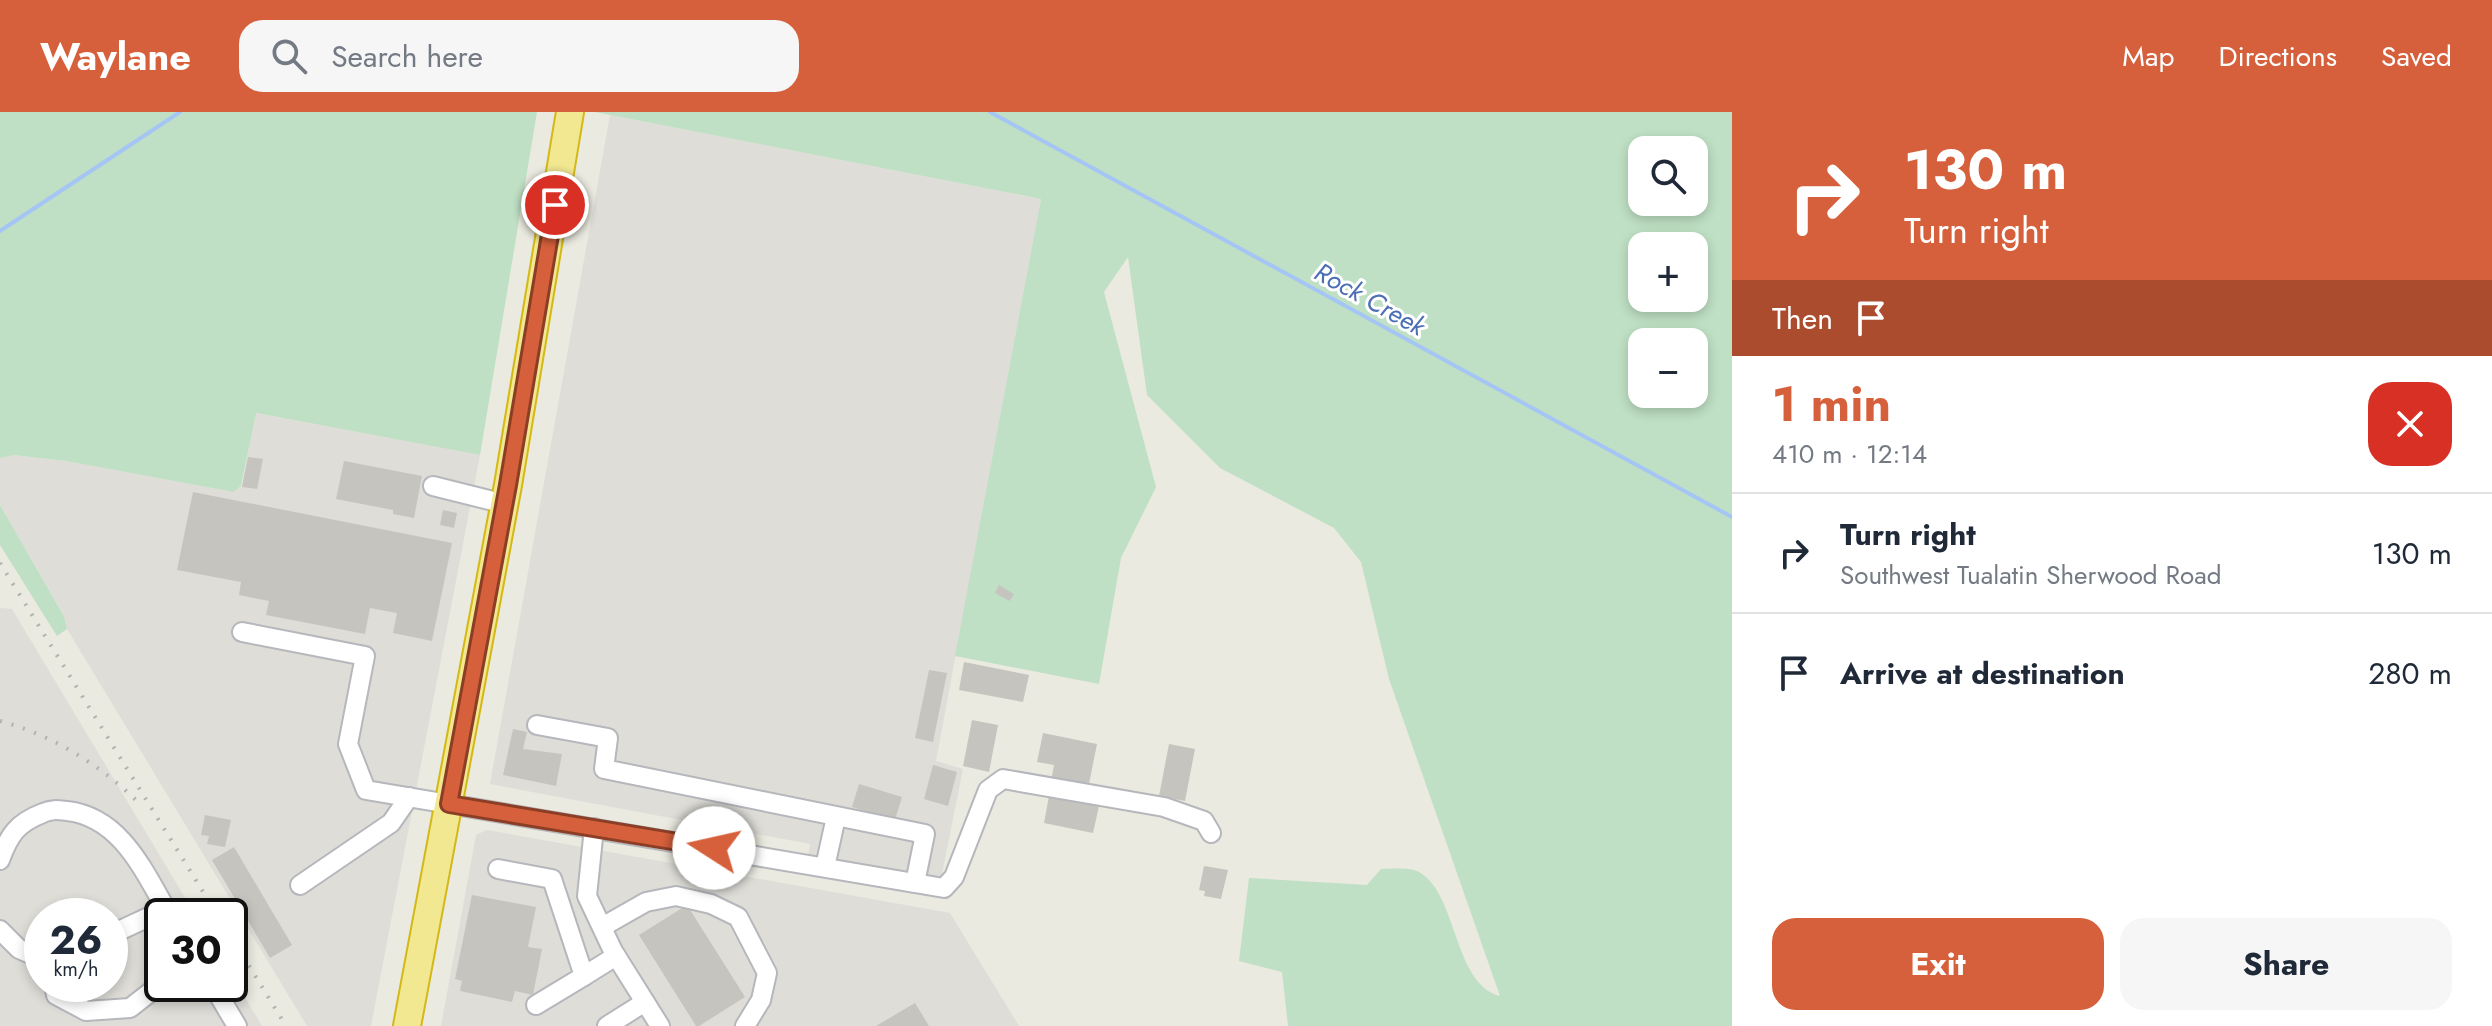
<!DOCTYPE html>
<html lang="en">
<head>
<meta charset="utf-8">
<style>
	body { margin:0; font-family:Jost,sans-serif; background:#f6f6f7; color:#1f2937; height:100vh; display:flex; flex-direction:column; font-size:30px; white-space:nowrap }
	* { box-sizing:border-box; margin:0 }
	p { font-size:26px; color:#747a83 }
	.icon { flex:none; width:44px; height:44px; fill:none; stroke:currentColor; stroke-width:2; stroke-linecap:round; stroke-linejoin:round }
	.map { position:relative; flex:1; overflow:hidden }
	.side { display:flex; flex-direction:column; background:#fff; width:760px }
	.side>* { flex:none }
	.banner { background:#d6603b; color:#fff; overflow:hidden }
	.buttons { position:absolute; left:1628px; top:24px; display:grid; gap:16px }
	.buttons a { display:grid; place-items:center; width:80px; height:80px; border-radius:16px; background:#fff; box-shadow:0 4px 12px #0003; font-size:40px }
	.speed { position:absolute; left:24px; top:786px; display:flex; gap:16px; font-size:40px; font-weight:700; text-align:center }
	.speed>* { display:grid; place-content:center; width:104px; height:104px; border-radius:50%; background:#fff; box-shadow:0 4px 12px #0003; line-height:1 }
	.speed small { font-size:20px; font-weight:400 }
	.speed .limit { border:4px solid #111; border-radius:12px; background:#fff; color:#111 }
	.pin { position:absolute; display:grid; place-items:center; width:68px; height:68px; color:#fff; margin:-34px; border:4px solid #fff; border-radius:50%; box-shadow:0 2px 8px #0007 }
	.me { position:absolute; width:88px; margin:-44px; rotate:280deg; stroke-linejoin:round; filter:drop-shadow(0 0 6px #0008) }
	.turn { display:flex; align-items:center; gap:28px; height:168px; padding:0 40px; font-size:36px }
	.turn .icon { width:104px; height:104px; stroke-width:2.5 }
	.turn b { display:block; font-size:56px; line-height:68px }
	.then { display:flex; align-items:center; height:76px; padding:0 40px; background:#0003; gap:16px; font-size:30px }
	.round { display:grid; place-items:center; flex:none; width:84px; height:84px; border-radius:24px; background:#f6f6f7 }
	.overview { display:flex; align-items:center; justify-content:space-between; height:136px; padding:0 40px }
	h1 { font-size:48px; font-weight:700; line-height:60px; color:#d6603b }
	.primary-button { display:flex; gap:16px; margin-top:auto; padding:16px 40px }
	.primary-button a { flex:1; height:92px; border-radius:24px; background:#d6603b; color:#fff; font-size:32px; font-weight:700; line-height:92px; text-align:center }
	.primary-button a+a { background:#f6f6f7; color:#1f2937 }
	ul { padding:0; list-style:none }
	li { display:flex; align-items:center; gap:24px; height:120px; padding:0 40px; border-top:2px solid #e0e1e3 }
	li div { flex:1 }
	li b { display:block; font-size:30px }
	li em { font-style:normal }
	header { display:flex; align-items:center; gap:48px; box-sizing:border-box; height:112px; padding:0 40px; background:#d6603b; color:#fff }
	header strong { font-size:38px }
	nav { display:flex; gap:44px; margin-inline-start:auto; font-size:28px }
	.search { width:560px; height:72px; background:#f6f6f7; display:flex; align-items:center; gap:20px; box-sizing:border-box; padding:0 28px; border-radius:24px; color:#747a83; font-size:30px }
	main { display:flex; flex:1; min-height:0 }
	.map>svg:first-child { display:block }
</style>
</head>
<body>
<header>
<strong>Waylane</strong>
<div class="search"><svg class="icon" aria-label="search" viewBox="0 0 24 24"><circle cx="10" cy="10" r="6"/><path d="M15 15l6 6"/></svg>Search here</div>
<nav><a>Map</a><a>Directions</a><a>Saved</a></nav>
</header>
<main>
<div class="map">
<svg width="1732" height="914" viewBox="0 0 1732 914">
	<rect width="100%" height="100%" fill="#eaeae0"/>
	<g fill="#deddd8" fill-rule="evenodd">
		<polygon points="610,3 1041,87 936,649 963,657 938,782 806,757 810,732 490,672"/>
		<polygon points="255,301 480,343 371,914 307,914 67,517 64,503 0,393 0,346 14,343 66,349 234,380 242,374"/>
		<path d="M0,496L12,497L196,804H162V872H230V860L262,914H0ZM42,804H110V872H42Z"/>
		<polygon points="487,718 950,801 1019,914 441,914 476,723"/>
	</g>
	<g fill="#bfe0c4" fill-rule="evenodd">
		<polygon points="0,0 537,0 480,343 256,301 241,374 234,380 66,349 14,343 0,346"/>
		<path d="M595,0H1732V914H1288L1282,860L1239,849L1249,766L1367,773L1381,757C1393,757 1409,755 1419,760C1458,782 1453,872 1500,884L1389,567L1361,450L1334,416L1220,356L1147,283L1128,145L1104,180L1156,375L1121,446L1099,572L955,544L1041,87ZM1642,38H1694V90H1642ZM1642,134H1694V186H1642ZM1642,230H1694V282H1642Z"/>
		<polygon points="0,393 64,504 67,517 57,524 0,433"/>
	</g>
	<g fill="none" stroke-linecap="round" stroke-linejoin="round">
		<g stroke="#a5c5f5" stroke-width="4">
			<polyline points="990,0 1732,405"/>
			<polyline points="0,119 180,0"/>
		</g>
	</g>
	<g fill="#c6c4be">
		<polygon points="248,345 263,347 257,377 242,375"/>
		<polygon points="344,349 422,364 414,406 393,402 393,398 336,387"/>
		<polygon points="193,380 452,431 432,529 393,521 397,501 370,496 365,522 266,503 269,489 239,483 241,470 177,458"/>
		<polygon points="443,398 457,401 454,416 440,413"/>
		<polygon points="999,473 1014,482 1010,489 995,481"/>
		<polygon points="964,550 1029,563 1023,590 959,578"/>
		<polygon points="929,558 947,561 933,630 915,626"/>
		<polygon points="972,608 998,613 989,660 963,654"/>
		<polygon points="513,617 527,620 523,637 562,642 556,674 503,663"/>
		<polygon points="1043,621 1097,632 1088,677 1051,670 1054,653 1037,650"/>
		<polygon points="1169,632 1195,637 1185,689 1159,684"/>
		<polygon points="933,653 957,660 948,694 924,687"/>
		<polygon points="859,672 902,685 895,708 852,695"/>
		<polygon points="1049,684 1099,694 1093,721 1044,711"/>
		<polygon points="205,703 231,708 225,735 207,732 209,724 201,723"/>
		<polygon points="234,735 292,833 270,846 212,748"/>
		<polygon points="1204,754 1228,758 1221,787 1204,784 1205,779 1199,778"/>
		<polygon points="472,783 536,795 528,835 542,837 533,883 515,879 512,890 460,879 462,869 455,867"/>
		<polygon points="687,793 745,885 699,914 696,914 639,823"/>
		<polygon points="915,891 929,914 876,914"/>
	</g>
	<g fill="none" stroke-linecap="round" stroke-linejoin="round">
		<g stroke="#b6b7bc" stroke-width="22">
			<g id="minor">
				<polyline points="433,374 505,392"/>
				<polyline points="242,520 365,544 348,632 366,678 944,776 954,765 988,678 1003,667 1164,695 1204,709 1211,721"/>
				<polyline points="537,613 608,626 604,657 925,722 915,771"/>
				<polyline points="594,716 587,784 613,839 660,914"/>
				<path d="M0,748C9,723 17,711 43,701C51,697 58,698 67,699C122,705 145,762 170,804"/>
				<polyline points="825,755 836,705"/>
				<polyline points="498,757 552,767 584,864 616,844"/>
				<polyline points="300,773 391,711 409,685"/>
				<polyline points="602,815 646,790 676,784 711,792 738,805 767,861 761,888 745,914"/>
				<polyline points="0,818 19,837 42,847"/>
				<polyline points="110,823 166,797"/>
				<polyline points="54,872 56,883 86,899 130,896 162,871"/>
				<polyline points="212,872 237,914"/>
				<polyline points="536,893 584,864"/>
				<polyline points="607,914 645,890"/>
			</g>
		</g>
		<g stroke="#d4b817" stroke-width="30">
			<polyline id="highway" points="407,914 508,373 570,0"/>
		</g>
		<use href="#minor" stroke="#fff" stroke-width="18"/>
		<use href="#highway" stroke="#f1e891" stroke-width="26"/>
		<g stroke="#b1b2b2" stroke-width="4" stroke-dasharray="2 10" stroke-linecap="butt">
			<polyline points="0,451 218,804"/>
			<path d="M0,609C55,624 102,654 142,694"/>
			<polyline points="230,823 286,914"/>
		</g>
	</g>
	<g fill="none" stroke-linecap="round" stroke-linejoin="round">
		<g stroke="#8b3e26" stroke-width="20">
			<polyline id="route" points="555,93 508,373 449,692 714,736"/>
		</g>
		<use href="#route" stroke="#d6603b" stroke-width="14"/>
	</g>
	<g text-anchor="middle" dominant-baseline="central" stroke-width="6" stroke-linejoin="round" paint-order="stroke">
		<g font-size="26" font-style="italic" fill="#4c6eb5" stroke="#fff">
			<text transform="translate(1370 187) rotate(29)">Rock Creek</text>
		</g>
	</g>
</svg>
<div class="buttons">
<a><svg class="icon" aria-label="search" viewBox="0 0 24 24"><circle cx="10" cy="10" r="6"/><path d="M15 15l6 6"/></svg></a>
<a>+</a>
<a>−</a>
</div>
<div class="speed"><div>26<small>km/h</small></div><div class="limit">30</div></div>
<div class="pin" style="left:555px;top:93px;background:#d93025"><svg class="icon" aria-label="arrive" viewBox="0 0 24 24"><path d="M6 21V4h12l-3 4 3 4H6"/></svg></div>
<svg class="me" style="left:714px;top:736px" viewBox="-20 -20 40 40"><circle r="19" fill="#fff"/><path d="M0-13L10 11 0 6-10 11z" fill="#d6603b"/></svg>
</div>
<section class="side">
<div class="banner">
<div class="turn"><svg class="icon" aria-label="right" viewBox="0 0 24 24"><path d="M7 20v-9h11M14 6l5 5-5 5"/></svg><div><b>130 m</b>Turn right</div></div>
<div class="then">Then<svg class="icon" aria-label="arrive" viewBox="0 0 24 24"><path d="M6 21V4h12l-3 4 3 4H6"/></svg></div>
</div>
<div class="overview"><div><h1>1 min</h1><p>410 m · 12:14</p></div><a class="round" style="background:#d93025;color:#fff"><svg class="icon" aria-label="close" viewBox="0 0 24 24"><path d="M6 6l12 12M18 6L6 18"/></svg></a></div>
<ul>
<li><svg class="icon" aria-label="right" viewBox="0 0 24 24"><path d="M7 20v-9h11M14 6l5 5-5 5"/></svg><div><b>Turn right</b><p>Southwest Tualatin Sherwood Road</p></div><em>130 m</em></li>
<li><svg class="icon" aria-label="arrive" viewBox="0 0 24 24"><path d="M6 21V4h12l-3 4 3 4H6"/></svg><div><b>Arrive at destination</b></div><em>280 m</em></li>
</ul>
<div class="primary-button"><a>Exit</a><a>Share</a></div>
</section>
</main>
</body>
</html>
